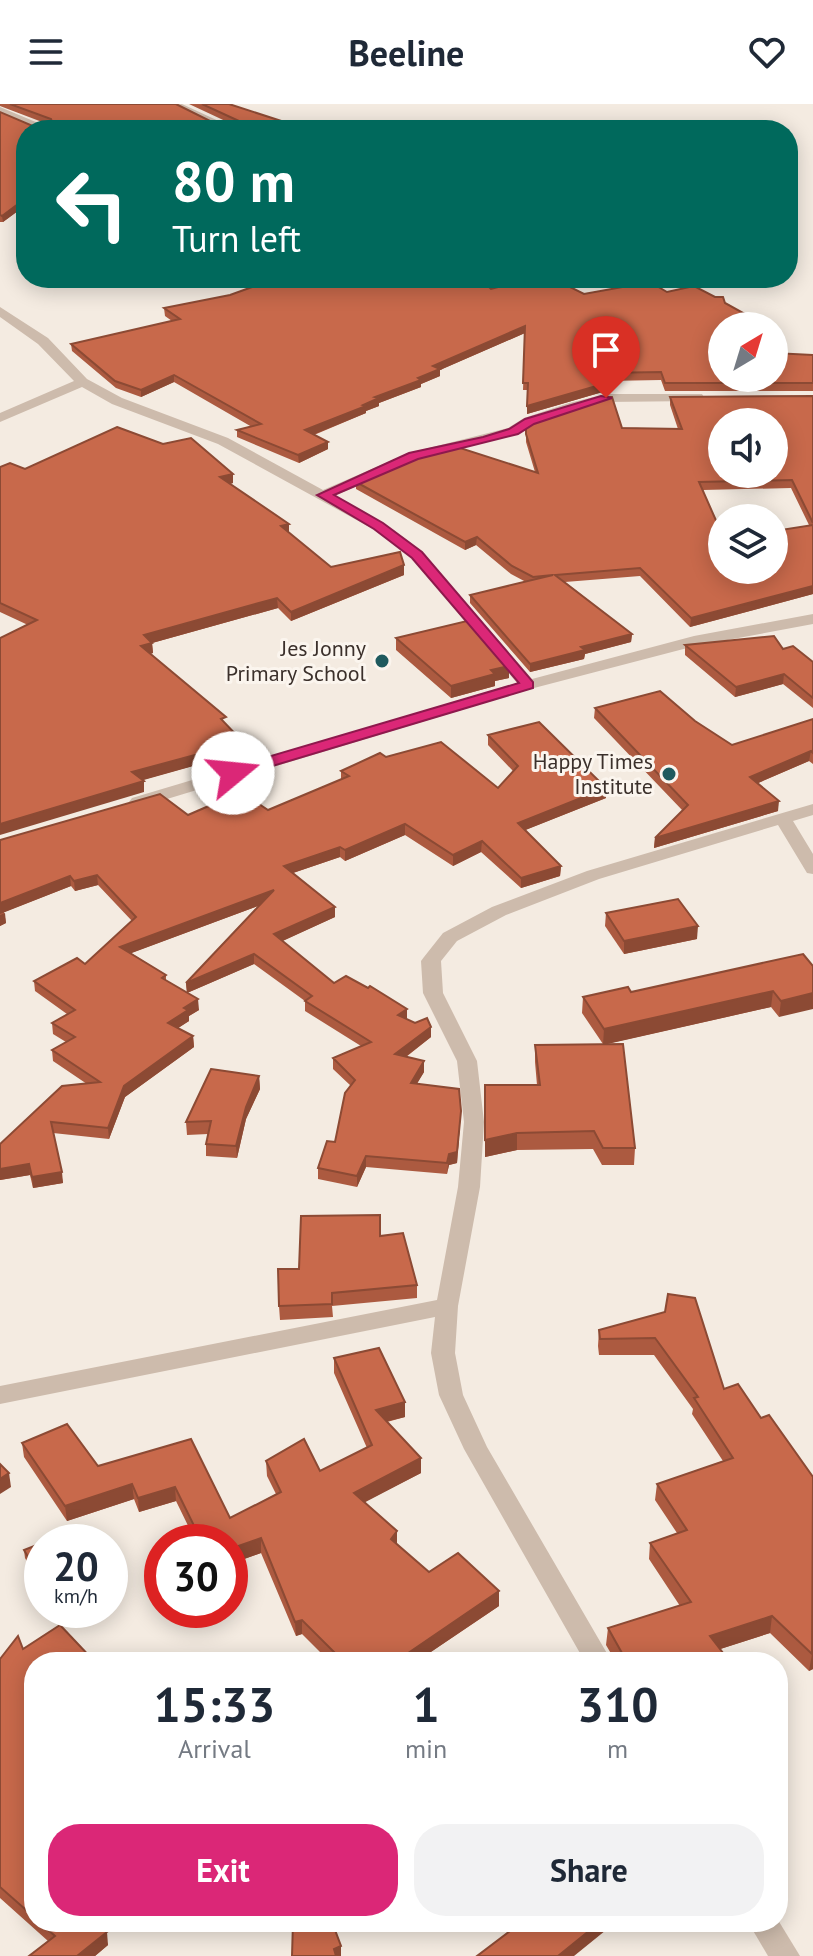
<!DOCTYPE html>
<html lang="en">
<head>
<meta charset="utf-8">
<style>
	body { margin:0; font-family:"PT Sans",sans-serif; background:#f2f2f3; color:#1f2937; height:100vh; display:flex; flex-direction:column; font-size:30px; white-space:nowrap }
	* { box-sizing:border-box; margin:0 }
	p { font-size:26px; color:#747a83 }
	.icon { flex:none; width:44px; height:44px; fill:none; stroke:currentColor; stroke-width:2; stroke-linecap:round; stroke-linejoin:round }
	.map { position:relative; flex:1; overflow:hidden }
	.sheet { position:absolute; left:24px; top:1548px; width:764px; height:280px; display:flex; flex-direction:column; background:#fff; border-radius:32px; box-shadow:0 4px 20px #0003 }
	.sheet>* { flex:none }
	.guide { position:absolute; left:16px; top:16px; width:782px; height:168px; border-radius:32px; box-shadow:0 4px 20px #0003; background:#00695c; color:#fff; overflow:hidden }
	.needle { width:52px; rotate:38deg }
	.buttons { position:absolute; left:708px; top:208px; display:grid; gap:16px }
	.buttons a { display:grid; place-items:center; width:80px; height:80px; border-radius:50%; background:#fff; box-shadow:0 4px 20px #0003; font-size:40px }
	.speed { position:absolute; left:24px; top:1420px; display:flex; gap:16px; font-size:40px; font-weight:700; text-align:center }
	.speed>* { display:grid; place-content:center; width:104px; height:104px; border-radius:50%; background:#fff; box-shadow:0 4px 20px #0003; line-height:1 }
	.speed small { font-size:20px; font-weight:400 }
	.speed .limit { border:12px solid #d22; background:#fff; color:#111 }
	.pin { position:absolute; display:grid; place-items:center; width:68px; height:68px; color:#fff; margin:-82px -34px; border-radius:50% 50% 50% 0; rotate:-45deg; box-shadow:0 0 8px #0007 }
	.pin .icon { rotate:45deg }
	.me { position:absolute; width:88px; margin:-44px; rotate:73deg; stroke-linejoin:round; filter:drop-shadow(0 0 6px #0008) }
	.turn { display:flex; align-items:center; gap:28px; height:168px; padding:0 24px; font-size:36px }
	.turn .icon { width:104px; height:104px; stroke-width:2.5 }
	.turn b { display:block; font-size:56px; line-height:68px }
	.eta { display:flex; justify-content:space-evenly; align-items:center; height:136px; text-align:center }
	.eta b { font-size:48px; font-weight:600; line-height:56px }
	.primary-button { display:flex; gap:16px; margin-top:auto; padding:16px 24px }
	.primary-button a { flex:1; height:92px; border-radius:32px; background:#db2777; color:#fff; font-size:32px; font-weight:600; line-height:92px; text-align:center }
	.primary-button a+a { background:#f2f2f3; color:#1f2937 }
	header { display:flex; justify-content:space-between; align-items:center; height:104px; padding:0 24px; background:#fff; font-size:36px; font-weight:600 }
	.map>svg:first-child { display:block }
</style>
</head>
<body>
<header><svg class="icon" aria-label="menu" viewBox="0 0 24 24"><path d="M4 6h16M4 12h16M4 18h16"/></svg>Beeline<svg class="icon" aria-label="heart" viewBox="0 0 24 24"><path d="M12 20l-8-8c-3-5 5-10 8-4 3-6 11-1 8 4z"/></svg></header>
<div class="map">
<svg width="813" height="1852" viewBox="0 0 813 1852">
	<rect width="100%" height="100%" fill="#f4ebe1"/>
	<g fill="none" stroke-linecap="round" stroke-linejoin="round">
		<g fill="#cdbbac" fill-rule="evenodd">
			<polygon points="168,0 182,0 238,26 224,26"/>
			<polygon points="0,3 50,24 51,26 37,26 0,10"/>
			<polygon points="0,203 48,234 87,275 122,294 228,334 323,386 409,349 508,324 524,314 569,299 606,290 702,290 704,293 697,297 606,298 579,305 534,320 518,330 419,355 334,392 383,419 422,448 532,575 694,532 813,510 813,520 695,542 534,584 144,702 132,702 129,698 132,694 517,579 412,454 373,425 218,340 112,300 82,283 0,318 0,309 74,277 38,240 0,213"/>
			<polygon points="813,700 813,711 793,717 813,750 813,770 807,769 778,721 599,775 506,811 457,837 441,857 443,889 477,957 484,1018 480,1083 458,1202 455,1249 463,1291 487,1343 612,1558 585,1558 464,1345 439,1291 431,1249 435,1213 0,1300 0,1282 437,1196 458,1083 464,1018 457,957 423,889 421,857 424,853 443,829 492,803 587,767"/>
			<polygon points="778,1816 800,1852 768,1852 748,1818"/>
		</g>
	</g>
	<g fill="#ac5a40" fill-rule="evenodd">
		<polygon points="0,0 176,0 222,23 236,22 189,0 229,0 306,25 26,26 26,101 3,118 0,118 0,8 35,23 50,21 0,2"/>
		<polygon points="281,183 491,185 722,274 813,251 813,287 665,287 661,276 606,277 606,287 527,310 527,286 523,286 525,229 440,266 440,272 421,280 421,283 379,299 379,302 366,307 366,309 314,331 328,345 299,359 237,333 237,326 252,323 174,278 141,293 116,284 72,247 71,240 172,217 165,212 164,204"/>
		<path d="M813,292V490L690,523L640,472L565,478L632,530L631,538L585,550L584,555L530,568L470,499V491L526,478L511,470L476,441L465,446L356,385V378L535,368L526,338V321L678,325L670,301V293ZM791,384L809,421L722,466L703,386Z"/>
		<polygon points="0,363 25,365 233,370 233,379 230,380 289,420 289,429 331,463 404,471 291,517 278,504 152,539 153,549 150,550 227,621 243,638 243,648 142,676 144,688 28,521 0,508"/>
		<polygon points="396,534 509,574 495,577 495,582 451,594 396,546"/>
		<polygon points="685,541 783,545 813,558 813,604 783,580 735,593 685,551"/>
		<polygon points="595,604 695,617 732,641 813,615 813,660 809,657 758,679 778,707 654,744 655,734 683,707 594,614"/>
		<path d="M488,631L606,684V694L525,726L561,762L560,772L521,784L481,748L453,762L405,731L345,757L340,753L293,769L335,813L282,837L334,879L415,919L431,923V933L406,953L424,968L417,979L461,1007L457,1059L449,1061L447,1070L366,1063L357,1083L318,1075V1064L335,1038L351,982L333,965V954L361,942L305,907V897L254,860L187,889L199,906L189,912V917L178,924L193,932L194,943L125,993L109,1035L53,1029L63,1079L33,1084L30,1071L0,1076V1040L87,980L53,957L52,946L66,938L53,930L52,919L67,910L35,887L34,877L85,860L132,817L98,781L75,787L71,782L4,808L6,819L0,822V736L188,711L268,706L341,676V667L386,653L498,684L513,667L488,641ZM258,802L186,879L187,889L166,877V871L131,849Z"/>
		<polygon points="606,809 697,835 624,850 605,822"/>
		<polygon points="803,850 779,913 771,903 606,940 635,1044 634,1061 602,1061 593,1045 517,1046 485,1053 485,981 537,981 535,958 535,941 603,940 582,909 583,893 631,888"/>
		<polygon points="259,972 260,985 246,1015 237,1054 206,1052 206,1040 208,1030 187,1031 186,1018"/>
		<polygon points="380,1132 417,1181 417,1194 332,1202 333,1213 280,1216 279,1202 299,1165"/>
		<polygon points="665,1208 724,1285 761,1314 813,1373 813,1565 809,1567 770,1529 720,1545 730,1558 616,1558 606,1541 608,1524 680,1502 649,1455 650,1439 677,1429 655,1396 657,1380 723,1357 692,1310 693,1305 654,1251 599,1251 598,1242 599,1226"/>
		<polygon points="334,1254 405,1313 387,1318 421,1354 421,1369 364,1398 397,1427 397,1441 429,1468 499,1502 416,1558 330,1558 302,1530 296,1532 261,1449 230,1460 230,1438 196,1438 176,1397 139,1408 134,1395 67,1417 24,1353 22,1339 98,1362 191,1335 230,1414 276,1390 267,1372 266,1357 320,1367 367,1344 334,1269"/>
		<polygon points="42,1439 42,1476 39,1478 25,1454 24,1446"/>
		<polygon points="23,1545 34,1558 34,1818 98,1818 108,1841 95,1852 29,1852 48,1837 0,1794 0,1555"/>
	</g>
	<g fill="#8c4a34">
		<polygon points="26,94 26,101 3,118 2,112"/>
		<polygon points="525,222 525,229 440,266 440,272 421,280 421,283 379,299 379,302 366,307 366,309 305,334 305,326 363,301 433,262"/>
		<polygon points="174,271 174,278 141,293 141,286"/>
		<polygon points="607,279 606,287 527,310 527,302"/>
		<polygon points="328,338 328,345 299,359 298,351"/>
		<polygon points="233,370 233,379 220,382 220,373"/>
		<polygon points="289,420 289,429 281,422"/>
		<polygon points="477,433 476,441 465,446 465,438"/>
		<polygon points="404,461 404,471 291,517 291,508"/>
		<polygon points="813,482 813,490 690,523 691,514"/>
		<polygon points="277,494 278,504 145,541 144,531"/>
		<polygon points="632,530 631,538 585,550 584,555 530,568 530,560 581,543"/>
		<polygon points="152,539 153,549 141,552 141,542"/>
		<polygon points="509,562 509,574 495,577 495,582 451,594 451,582 491,566"/>
		<polygon points="784,570 783,580 735,593 736,583"/>
		<polygon points="243,638 243,648 133,679 132,668"/>
		<polygon points="811,647 809,657 749,683 750,673"/>
		<polygon points="144,677 144,688 0,731 0,720"/>
		<polygon points="606,684 606,694 518,729 518,719"/>
		<polygon points="779,697 778,707 654,744 655,734"/>
		<polygon points="405,720 405,731 345,757 345,746"/>
		<polygon points="482,737 481,748 453,762 453,751"/>
		<polygon points="340,743 340,753 284,772 284,762"/>
		<polygon points="561,762 560,772 521,784 521,774"/>
		<polygon points="97,771 98,781 75,787 74,777"/>
		<polygon points="70,772 71,782 0,810 0,799"/>
		<polygon points="274,786 274,796 121,853 120,843"/>
		<polygon points="335,803 335,813 274,841 274,830"/>
		<polygon points="5,809 6,819 0,822 0,811"/>
		<polygon points="698,822 697,835 624,850 624,837"/>
		<polygon points="254,850 254,860 187,889 186,879"/>
		<polygon points="773,887 771,903 603,941 604,925"/>
		<polygon points="813,889 813,905 779,913 781,897"/>
		<polygon points="198,895 199,906 189,912 189,917 169,930 168,919 184,904"/>
		<polygon points="407,905 407,916 398,911"/>
		<polygon points="431,923 431,933 395,961 395,950"/>
		<polygon points="193,932 194,943 125,993 109,1035 108,1024 124,982"/>
		<polygon points="424,957 424,968 411,990 411,979"/>
		<polygon points="259,972 260,985 246,1015 237,1054 236,1042 246,1003"/>
		<polygon points="461,1007 457,1059 449,1061 447,1070 449,1050"/>
		<polygon points="517,1029 517,1046 485,1053 485,1036"/>
		<polygon points="366,1052 366,1063 357,1083 357,1072"/>
		<polygon points="29,1060 30,1071 0,1076 0,1065"/>
		<polygon points="62,1068 63,1079 33,1084 32,1073"/>
		<polygon points="405,1298 405,1313 376,1320 376,1306"/>
		<polygon points="421,1354 421,1369 354,1404 354,1389"/>
		<polygon points="9,1369 11,1383 0,1390 0,1375"/>
		<polygon points="132,1380 134,1395 67,1417 65,1402"/>
		<polygon points="175,1383 176,1397 139,1408 138,1394"/>
		<polygon points="397,1427 397,1442 391,1435"/>
		<polygon points="261,1434 261,1449 230,1460 230,1445"/>
		<polygon points="42,1468 42,1476 39,1478 38,1470"/>
		<polygon points="499,1487 499,1502 416,1558 395,1558"/>
		<polygon points="772,1512 770,1529 708,1549 710,1532"/>
		<polygon points="302,1516 302,1530 296,1532 295,1518"/>
		<polygon points="812,1550 813,1550 813,1565 809,1567"/>
		<polygon points="600,1818 616,1818 574,1852 558,1852"/>
		<polygon points="107,1828 108,1841 95,1852 77,1852"/>
		<polygon points="341,1842 341,1852 335,1852 334,1845"/>
	</g>
	<g fill="#c8694b" stroke="#8c4a34" stroke-width="2" fill-rule="evenodd">
		<polygon points="10,0 176,0 222,23 240,22 239,17 202,0 229,0 306,25 26,26 26,94 2,112 0,111 0,8 35,23 53,21 51,15"/>
		<polygon points="310,174 480,174 491,185 533,174 552,174 584,190 650,178 667,188 694,182 715,193 723,193 725,199 747,211 748,222 722,222 722,274 774,274 774,249 813,251 813,279 665,279 661,268 603,269 607,279 527,302 528,279 523,279 525,222 433,262 440,265 418,274 421,276 375,293 379,294 363,301 366,302 305,326 328,338 298,351 237,326 261,320 174,271 141,286 115,277 71,240 180,215 164,204 230,191 269,177 281,183"/>
		<path d="M813,292V419L792,376L699,378L722,430V466H774V427L813,421V482L691,514L640,464L555,471L632,530L581,543L585,546L530,560L470,491L553,471L533,473L512,462L477,433L465,438L356,378L419,350L454,342L538,369L526,330V321L536,315L608,293H612L622,324L682,325L670,293ZM722,318H774V370H722Z"/>
		<polygon points="117,323 163,340 191,334 233,370 220,373 289,420 281,422 331,463 400,448 404,461 291,508 277,494 144,531 152,539 141,542 226,613 221,615 243,638 132,668 144,677 0,720 0,534 37,516 0,499 0,363 10,359 25,365"/>
		<polygon points="471,516 509,562 491,566 495,570 451,582 396,534"/>
		<polygon points="774,532 783,545 793,542 813,558 813,594 784,570 736,583 685,541"/>
		<polygon points="660,587 695,617 732,641 813,615 813,649 811,647 750,673 779,697 655,734 688,701 595,604"/>
		<polygon points="539,618 606,684 518,719 561,762 521,774 482,737 453,751 405,720 345,746 340,743 284,762 335,803 274,830 334,879 346,872 368,884 370,882 407,905 398,911 415,919 427,914 431,923 395,950 424,957 411,979 459,985 461,1007 457,1048 449,1050 447,1059 366,1052 357,1072 318,1064 327,1037 335,1038 345,989 355,976 333,954 371,938 305,897 312,892 254,850 186,879 274,786 120,843 166,871 162,874 198,895 184,904 188,906 168,919 193,932 124,982 108,1024 51,1018 62,1068 32,1073 29,1060 0,1065 0,1040 62,982 100,978 52,946 75,933 52,919 75,906 34,877 77,854 85,860 136,813 97,771 74,777 70,772 0,799 0,736 160,690 188,711 241,688 268,706 349,672 341,667 380,649 386,653 441,638 498,684 518,662 488,631"/>
		<polygon points="678,795 698,822 624,837 606,809"/>
		<polygon points="803,850 813,862 813,889 781,897 773,887 604,925 583,893 628,883 631,888"/>
		<polygon points="623,940 635,1044 603,1044 594,1027 517,1029 485,1036 485,981 540,981 535,941"/>
		<polygon points="211,965 259,972 246,1003 236,1042 206,1040 211,1017 186,1018"/>
		<polygon points="380,1111 380,1132 403,1129 417,1181 332,1189 332,1200 279,1202 278,1165 299,1165 301,1112"/>
		<polygon points="668,1190 695,1194 724,1285 738,1280 761,1314 769,1311 813,1373 812,1550 772,1512 710,1532 730,1558 637,1558 636,1556 627,1558 608,1524 691,1498 650,1439 687,1426 657,1380 733,1354 694,1294 698,1293 655,1234 600,1235 599,1226 665,1208"/>
		<polygon points="379,1244 405,1298 376,1306 421,1354 354,1389 397,1427 391,1435 429,1468 458,1449 499,1487 395,1558 344,1558 302,1516 295,1518 261,1434 230,1445 230,1438 202,1438 175,1383 138,1394 132,1380 65,1402 22,1339 67,1320 98,1362 191,1335 230,1414 281,1388 266,1357 304,1335 320,1367 372,1341 334,1254"/>
		<polygon points="0,1360 9,1369 0,1375"/>
		<polygon points="42,1439 42,1468 38,1470 24,1446"/>
		<polygon points="60,1521 95,1558 34,1558 34,1813 0,1783 0,1555 18,1532 23,1545"/>
		<polygon points="39,1818 98,1818 107,1828 77,1852 29,1852 55,1832"/>
		<polygon points="293,1818 332,1818 341,1842 334,1845 336,1852 292,1852"/>
		<polygon points="522,1818 600,1818 558,1852 477,1852"/>
	</g>
	<polygon fill="#db2777" stroke="#8e194d" stroke-width="2" points="601,292 612,294 534,320 518,330 418,355 334,391 383,419 422,448 533,578 533,584 239,672 227,672 227,665 519,579 412,454 374,425 317,391 409,349 483,333 509,325 525,315"/>
	<g fill="#1f5a5e" stroke="#fbf5ee" stroke-width="3">
		<circle cx="382" cy="557" r="8"/>
		<circle cx="669" cy="670" r="8"/>
	</g>
	<g text-anchor="middle" dominant-baseline="central" stroke-width="6" stroke-linejoin="round" paint-order="stroke">
		<g font-size="22" fill="#3b302b" stroke="#fbf5ee" text-anchor="end">
			<text x="366" y="544">Jes Jonny<tspan x="366" dy="25">Primary School</tspan></text>
			<text x="653" y="657">Happy Times<tspan x="653" dy="25">Institute</tspan></text>
		</g>
	</g>
</svg>
<div class="buttons">
<a><svg class="needle" viewBox="-14 -14 28 28"><path d="M0-13l5 13h-10z" fill="#e53935"/><path d="M0 13l5-13h-10z" fill="#747a83"/></svg></a>
<a><svg class="icon" aria-label="sound" viewBox="0 0 24 24"><path d="M4 9h4l5-4v14l-5-4H4zM17 9q2 3 0 6"/></svg></a>
<a><svg class="icon" aria-label="layers" viewBox="0 0 24 24"><path d="M12 4l9 5-9 5-9-5zM3 14l9 5 9-5"/></svg></a>
</div>
<div class="speed"><div>20<small>km/h</small></div><div class="limit">30</div></div>
<div class="pin" style="left:606px;top:294px;background:#d93025"><svg class="icon" aria-label="arrive" viewBox="0 0 24 24"><path d="M6 21V4h12l-3 4 3 4H6"/></svg></div>
<svg class="me" style="left:233px;top:669px" viewBox="-20 -20 40 40"><circle r="19" fill="#fff"/><path d="M0-13L10 11 0 6-10 11z" fill="#db2777"/></svg>
<div class="guide">
<div class="turn"><svg class="icon" aria-label="left" viewBox="0 0 24 24"><path d="M17 20v-9H6M10 6l-5 5 5 5"/></svg><div><b>80 m</b>Turn left</div></div>
</div>
<section class="sheet">
<div class="eta">
<div><b>15:33</b><p>Arrival</p></div>
<div><b>1</b><p>min</p></div>
<div><b>310</b><p>m</p></div>
</div>
<div class="primary-button"><a>Exit</a><a>Share</a></div>
</section>
</div>
</body>
</html>
